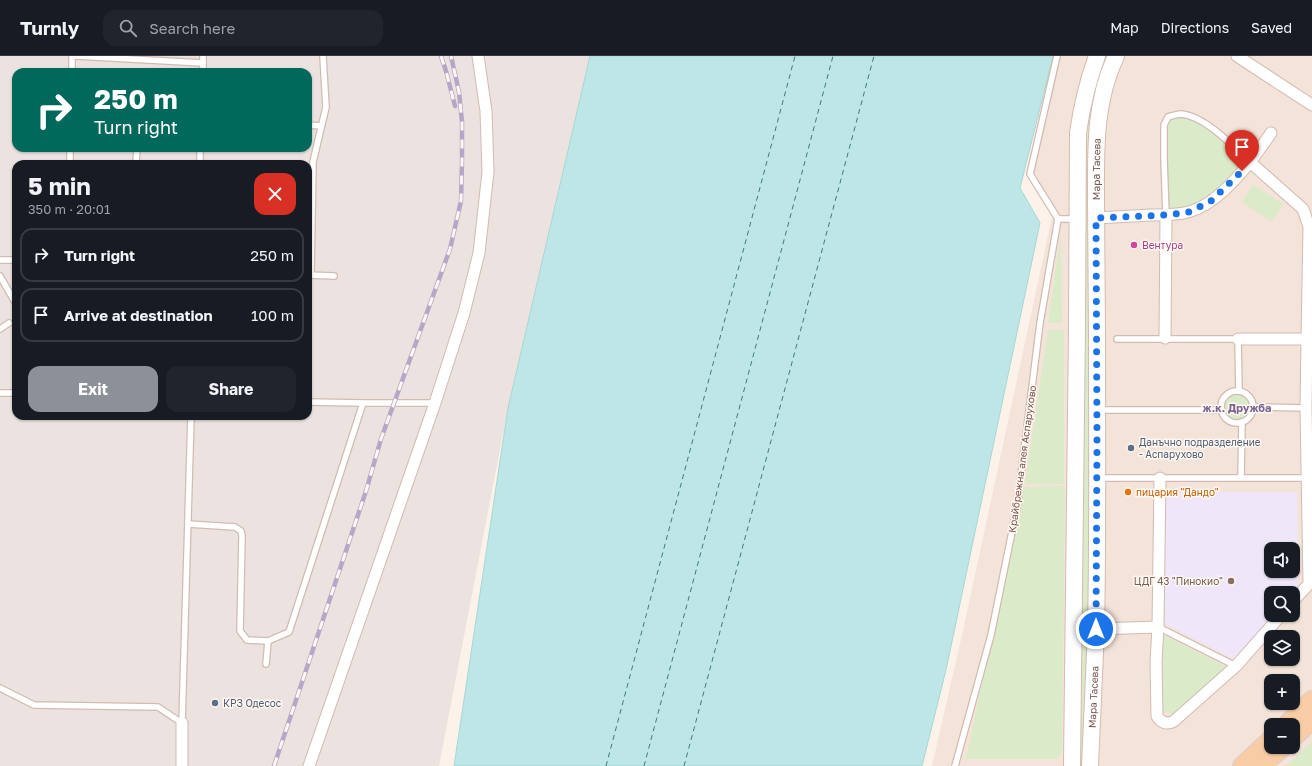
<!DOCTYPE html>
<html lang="en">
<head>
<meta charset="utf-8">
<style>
	body { margin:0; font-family:"Golos Text",sans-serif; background:#20242c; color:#f1f3f6; height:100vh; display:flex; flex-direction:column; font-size:15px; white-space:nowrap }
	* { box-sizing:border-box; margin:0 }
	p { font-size:13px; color:#9ea1a6 }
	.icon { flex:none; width:22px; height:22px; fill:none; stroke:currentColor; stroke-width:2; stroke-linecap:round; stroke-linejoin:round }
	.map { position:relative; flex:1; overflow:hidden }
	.details { position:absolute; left:12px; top:104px; width:300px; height:260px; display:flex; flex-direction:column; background:#171b24; border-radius:12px; box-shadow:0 1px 3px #0004 }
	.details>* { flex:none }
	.banner { position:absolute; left:12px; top:12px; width:300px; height:84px; border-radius:12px; box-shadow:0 1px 3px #0004; background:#00695c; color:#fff; overflow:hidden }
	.fabs { position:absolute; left:1264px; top:486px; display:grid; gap:8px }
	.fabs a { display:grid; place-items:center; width:36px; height:36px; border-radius:8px; background:#171b24; box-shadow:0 1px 3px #0004; font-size:20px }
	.pin { position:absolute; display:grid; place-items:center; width:34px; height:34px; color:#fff; margin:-41px -17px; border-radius:50% 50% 50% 0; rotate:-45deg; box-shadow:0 0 4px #0007 }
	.pin .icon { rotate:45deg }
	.me { position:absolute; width:44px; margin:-22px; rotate:0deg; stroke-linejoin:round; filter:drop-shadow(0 0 3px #0008) }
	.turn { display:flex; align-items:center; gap:14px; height:84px; padding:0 16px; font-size:18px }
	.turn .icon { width:52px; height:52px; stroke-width:2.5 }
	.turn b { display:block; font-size:28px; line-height:34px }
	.round { display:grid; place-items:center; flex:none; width:42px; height:42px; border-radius:12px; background:#20242c }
	.summary { display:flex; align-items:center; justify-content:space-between; height:68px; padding:0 16px }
	h1 { font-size:24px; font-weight:700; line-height:30px }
	.button { display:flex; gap:8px; margin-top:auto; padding:8px 16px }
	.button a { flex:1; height:46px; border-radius:12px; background:#8c9099; color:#fff; font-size:16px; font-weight:700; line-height:46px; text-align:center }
	.button a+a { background:#20242c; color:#f1f3f6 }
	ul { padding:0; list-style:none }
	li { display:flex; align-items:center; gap:12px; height:54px; margin:0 8px 6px; padding:0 8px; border:2px solid #363941; border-radius:12px }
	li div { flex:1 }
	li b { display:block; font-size:15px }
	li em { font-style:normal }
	header { display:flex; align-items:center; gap:24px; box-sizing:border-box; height:56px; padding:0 20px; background:#171b24; border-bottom:1px solid #363941 }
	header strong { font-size:19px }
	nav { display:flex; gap:22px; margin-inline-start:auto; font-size:14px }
	.search { width:280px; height:36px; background:#20242c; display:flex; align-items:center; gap:10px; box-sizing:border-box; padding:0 14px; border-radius:12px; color:#9ea1a6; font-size:15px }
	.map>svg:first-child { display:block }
</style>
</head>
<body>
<header>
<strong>Turnly</strong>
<div class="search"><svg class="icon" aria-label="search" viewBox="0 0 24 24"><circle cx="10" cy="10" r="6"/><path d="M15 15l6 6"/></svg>Search here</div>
<nav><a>Map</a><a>Directions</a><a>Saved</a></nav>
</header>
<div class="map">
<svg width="1312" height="710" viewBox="0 0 1312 710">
	<rect width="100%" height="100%" fill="#fcf2ea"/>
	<path fill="#f4e3d9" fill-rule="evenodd" d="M1060,0H1312V710H932L964,570L1053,156L1032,121ZM1271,493H1293V515H1271ZM1271,537H1293V559H1271ZM1271,581H1293V603H1271ZM1271,625H1293V647H1271ZM1271,669H1293V691H1271Z"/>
	<path fill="#ece3e0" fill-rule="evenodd" d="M0,0H590L508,352L439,710H0ZM16,16H308V92H16ZM16,108H308V360H16Z"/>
	<path fill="#efe6f9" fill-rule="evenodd" d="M1166,436H1297L1298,536L1271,537V559H1275L1233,603L1165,568ZM1271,493H1293V515H1271Z"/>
	<g fill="#dbeac8">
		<polygon points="1102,0 1116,0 1103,34 1090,710 1072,710 1084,78"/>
		<polygon points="1180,58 1209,70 1250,106 1211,145 1166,159 1164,69 1168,61"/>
		<polygon points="1253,129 1283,148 1272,166 1242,146"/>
		<polygon points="1061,176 1062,267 1048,267"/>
		<polygon points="1048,274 1064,274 1064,428 1025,428"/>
		<circle cx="1237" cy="351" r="16"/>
		<polygon points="1065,430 1062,695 1058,703 966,703 1023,431"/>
		<polygon points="1163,579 1227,611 1173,658 1162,655"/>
		<polygon points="1312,686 1312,710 1286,710"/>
	</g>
	<polygon fill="#bee6e6" stroke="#a5d7d7" points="590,0 1053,0 1020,132 1040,167 946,614 922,710 454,710 508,352"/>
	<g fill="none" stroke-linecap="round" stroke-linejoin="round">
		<g stroke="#417a7b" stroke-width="1" stroke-dasharray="5 4" stroke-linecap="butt">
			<polyline points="606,710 795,0"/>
			<polyline points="644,710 833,0"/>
			<polyline points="684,710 874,0"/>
		</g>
		<g stroke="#d1bbb2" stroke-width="8">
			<g id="service">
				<polyline points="76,0 203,7"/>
				<polyline points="1057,0 1030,118 1058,163"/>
				<polyline points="72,16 72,0"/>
				<polyline points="203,16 203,0"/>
				<polyline points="308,69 321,70"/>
				<polyline points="70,108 70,92"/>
				<polyline points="136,108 137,92"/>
				<polyline points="200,108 200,92"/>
				<path d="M1166,159L1164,103V69L1168,61C1172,60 1177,58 1181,58C1205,60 1233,90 1250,106"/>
				<polyline points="1058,163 1077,163"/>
				<polyline points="0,204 16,204"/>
				<polyline points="308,219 334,220"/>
				<polyline points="311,219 313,106 326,51 323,0"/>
				<polyline points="0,220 16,248"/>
				<polyline points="0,273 9,267"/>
				<polyline points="1117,283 1238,283 1239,335"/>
				<circle cx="1237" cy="351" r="16"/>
				<polyline points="0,337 16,337"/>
				<polyline points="308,346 363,347 435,347"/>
				<polyline points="1253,351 1306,352"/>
				<polyline points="1099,354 1222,354"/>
				<polyline points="1241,421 1242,366"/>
				<polyline points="1099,422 1307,422"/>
				<polyline points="188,468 235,471 241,475 242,480 240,575 247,584 268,585"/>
				<polyline points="1158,571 1236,610"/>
				<polyline points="266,608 268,585 289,576 363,347"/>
				<polyline points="0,632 34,649 158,651 182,667"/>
				<polyline points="182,667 191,360"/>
				<polyline points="955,710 991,579 1017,451 1040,267 1058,163"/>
			</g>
		</g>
		<g stroke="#d1bbb2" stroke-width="13">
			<g id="minor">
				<polyline points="1237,0 1312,49"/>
				<polyline points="1250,106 1303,153 1309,171 1307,283"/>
				<path d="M1096,162C1114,161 1133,160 1151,159C1163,159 1177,159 1188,156C1221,148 1253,104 1271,77"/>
				<polyline points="1165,282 1166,159"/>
				<polyline points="1238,283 1307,283 1306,352 1309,528 1293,545"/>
				<polyline points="1158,571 1160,422"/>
				<path d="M1096,573L1158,571L1156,606L1157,660C1161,667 1167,669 1174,665L1236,610L1281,559"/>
				<polyline points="182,710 182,667"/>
				<polyline points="309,710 435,347 464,257 479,197 488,116 486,55 478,0"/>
			</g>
		</g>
		<g stroke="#d4baaf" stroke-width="18">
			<g id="secondary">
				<path d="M1072,710L1077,269L1078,77C1082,49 1087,27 1097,0"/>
				<path id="s1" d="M1090,710C1092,665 1094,619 1096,574C1098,476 1097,378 1097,280C1097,235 1096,189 1096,144C1096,93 1094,47 1116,0"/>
			</g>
		</g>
		<g stroke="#d9d0cd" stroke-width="20">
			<g id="primary">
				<polyline points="1286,669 1312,644"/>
				<polyline points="1293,682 1312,664"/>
				<polyline points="1242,710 1271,683"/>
				<polyline points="1262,710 1283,691"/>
			</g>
		</g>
		<use href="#service" stroke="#fff" stroke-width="5.5"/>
		<use href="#minor" stroke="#fff" stroke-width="11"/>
		<use href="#secondary" stroke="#fff" stroke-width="16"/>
		<use href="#primary" stroke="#f8cda5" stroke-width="18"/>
		<g stroke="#b4a7c7" stroke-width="4.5">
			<g id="rail">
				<polyline points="441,0 446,15 455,50"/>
				<polyline points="274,710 366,435 381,383 450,193 461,145 462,106 462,66 459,36 451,0"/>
			</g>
		</g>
		<use href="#rail" stroke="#fff7f1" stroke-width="3" stroke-dasharray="9" stroke-linecap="butt"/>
	</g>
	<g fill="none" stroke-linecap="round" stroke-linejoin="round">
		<polyline stroke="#1a73e8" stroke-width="7" stroke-dasharray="0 12.6" points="1096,573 1097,381 1096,162 1166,159 1189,156 1211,145 1242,115"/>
	</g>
	<circle fill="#d1479c" stroke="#fff7f1" stroke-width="1.5" cx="1134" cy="189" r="4"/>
	<g fill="#5c6f8a" stroke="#fff7f1" stroke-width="1.5">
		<circle cx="1131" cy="392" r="4"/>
		<circle cx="215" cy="647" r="4"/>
	</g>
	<circle fill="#e8710a" stroke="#fff7f1" stroke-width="1.5" cx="1128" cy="436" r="4"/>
	<circle fill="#8d6e63" stroke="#fff7f1" stroke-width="1.5" cx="1231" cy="525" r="4"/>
	<g text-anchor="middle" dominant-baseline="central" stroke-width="3" stroke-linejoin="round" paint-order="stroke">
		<g font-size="10" fill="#77564d" stroke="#fff7f1">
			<text stroke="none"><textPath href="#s1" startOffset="597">Мара Тасева</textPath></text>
			<text transform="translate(1022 403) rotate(-82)">Крайбрежна алея Аспарухово</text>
			<text stroke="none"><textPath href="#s1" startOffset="69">Мара Тасева</textPath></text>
		</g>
		<g font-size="10" fill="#b23c85" stroke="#fff7f1" text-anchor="start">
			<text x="1142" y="189">Вентура</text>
		</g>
		<g font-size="10" fill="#4e5e75" stroke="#fff7f1" text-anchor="start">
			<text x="1139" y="386">Данъчно подразделение<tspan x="1139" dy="12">- Аспарухово</tspan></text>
			<text x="223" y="647">КРЗ Одесос</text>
		</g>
		<g font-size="10" fill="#c56008" stroke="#fff7f1" text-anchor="start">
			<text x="1136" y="436">пицария "Дандо"</text>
		</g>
		<g font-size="10" fill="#785e54" stroke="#fff7f1" text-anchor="end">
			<text x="1223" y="525">ЦДГ 43 "Пинокио"</text>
		</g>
		<g font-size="11" font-weight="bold" fill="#7c6692" stroke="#fff7f1">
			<text x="1237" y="351">ж.к. Дружба</text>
		</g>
	</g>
</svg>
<div class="fabs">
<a><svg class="icon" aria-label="sound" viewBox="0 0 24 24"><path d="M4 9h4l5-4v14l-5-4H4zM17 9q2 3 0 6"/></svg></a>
<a><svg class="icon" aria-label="search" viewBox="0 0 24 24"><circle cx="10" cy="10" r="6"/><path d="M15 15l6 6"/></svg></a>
<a><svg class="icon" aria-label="layers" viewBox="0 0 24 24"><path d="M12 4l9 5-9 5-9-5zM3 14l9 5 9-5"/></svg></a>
<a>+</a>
<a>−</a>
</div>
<div class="pin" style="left:1242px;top:115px;background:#d93025"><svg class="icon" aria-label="arrive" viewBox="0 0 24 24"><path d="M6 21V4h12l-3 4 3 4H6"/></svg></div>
<svg class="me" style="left:1096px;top:573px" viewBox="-20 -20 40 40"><circle r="17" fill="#1a73e8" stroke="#fff" stroke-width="3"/><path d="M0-11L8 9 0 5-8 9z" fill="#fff"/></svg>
<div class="banner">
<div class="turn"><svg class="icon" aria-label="right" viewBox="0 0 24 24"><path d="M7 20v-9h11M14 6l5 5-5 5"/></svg><div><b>250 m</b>Turn right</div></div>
</div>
<section class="details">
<div class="summary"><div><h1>5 min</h1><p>350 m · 20:01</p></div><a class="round" style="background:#d93025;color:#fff"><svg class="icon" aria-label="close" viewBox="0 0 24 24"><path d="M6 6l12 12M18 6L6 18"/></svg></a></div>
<ul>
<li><svg class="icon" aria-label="right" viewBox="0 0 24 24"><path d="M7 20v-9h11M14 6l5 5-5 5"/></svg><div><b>Turn right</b></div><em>250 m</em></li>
<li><svg class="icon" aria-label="arrive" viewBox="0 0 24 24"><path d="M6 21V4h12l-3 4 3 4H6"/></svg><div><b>Arrive at destination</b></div><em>100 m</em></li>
</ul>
<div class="button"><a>Exit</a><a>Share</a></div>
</section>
</div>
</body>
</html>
